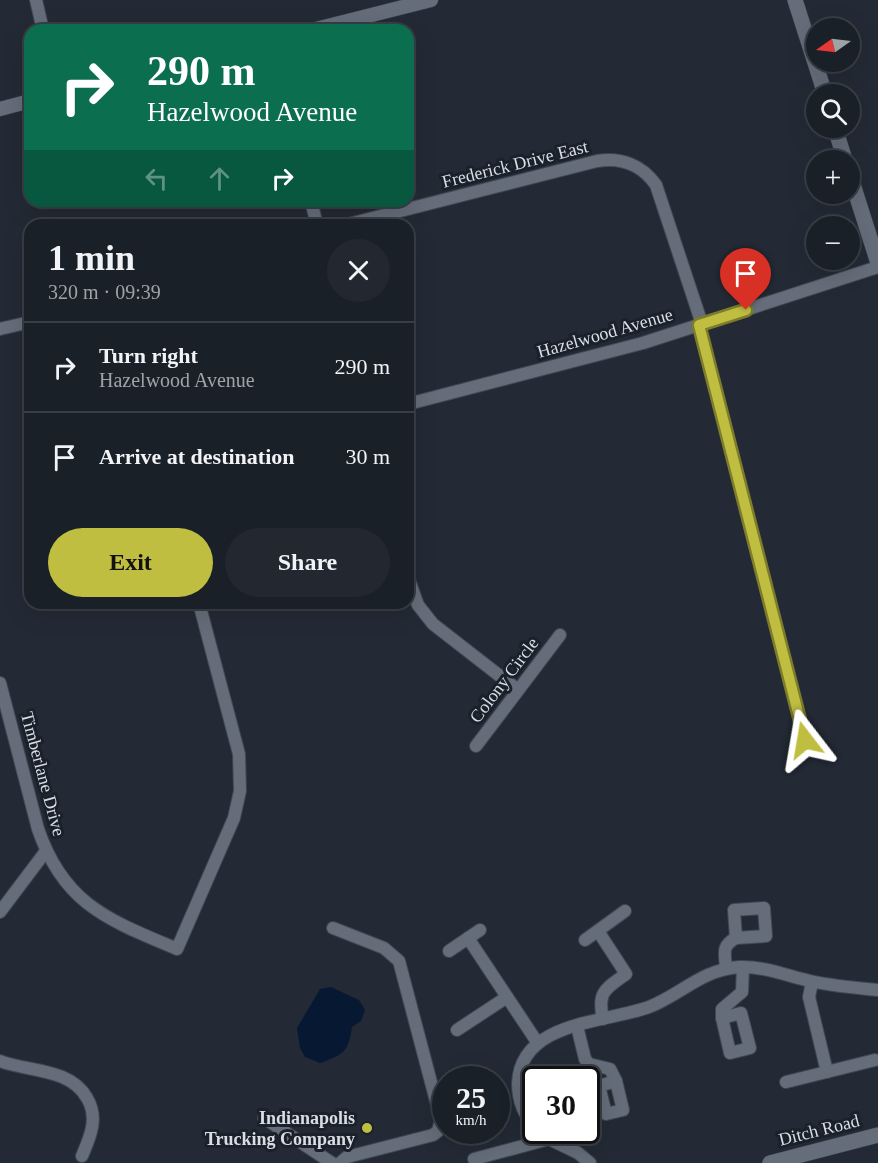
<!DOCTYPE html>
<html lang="en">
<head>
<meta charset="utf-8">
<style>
	body { margin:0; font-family:Georgia,serif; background:#232830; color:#f1f3f6; height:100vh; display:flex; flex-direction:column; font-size:22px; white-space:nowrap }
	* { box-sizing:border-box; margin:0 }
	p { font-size:20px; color:#9fa3a8 }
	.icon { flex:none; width:33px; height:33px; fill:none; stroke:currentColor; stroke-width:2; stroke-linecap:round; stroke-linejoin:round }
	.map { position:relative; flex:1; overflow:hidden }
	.panel { position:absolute; left:24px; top:219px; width:390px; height:390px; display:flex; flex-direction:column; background:#1a2028; border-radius:18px; box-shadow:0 6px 24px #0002,0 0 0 2px #383e45 }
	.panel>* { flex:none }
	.banner { position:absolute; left:24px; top:24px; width:390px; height:183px; border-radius:18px; box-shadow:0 6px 24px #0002,0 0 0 2px #383e45; background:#0b6e4f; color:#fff; overflow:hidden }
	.needle { width:39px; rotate:256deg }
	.tools { position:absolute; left:806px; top:18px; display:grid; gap:12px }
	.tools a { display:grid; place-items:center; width:54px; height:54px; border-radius:50%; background:#1a2028; box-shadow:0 6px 24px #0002,0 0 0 2px #383e45; font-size:30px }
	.speed { position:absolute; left:432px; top:1066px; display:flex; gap:12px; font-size:30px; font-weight:700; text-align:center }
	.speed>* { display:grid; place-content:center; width:78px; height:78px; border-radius:50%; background:#1a2028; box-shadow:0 6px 24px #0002,0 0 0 2px #383e45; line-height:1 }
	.speed small { font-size:15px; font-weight:400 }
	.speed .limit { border:3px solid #111; border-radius:9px; background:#fff; color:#111 }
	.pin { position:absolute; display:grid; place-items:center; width:51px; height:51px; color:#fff; margin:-62px -26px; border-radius:50% 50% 50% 0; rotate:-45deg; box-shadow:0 0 6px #0007 }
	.pin .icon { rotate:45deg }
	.me { position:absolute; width:66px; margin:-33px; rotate:346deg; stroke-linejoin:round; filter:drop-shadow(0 0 4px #0008) }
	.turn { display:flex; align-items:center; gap:21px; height:126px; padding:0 24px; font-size:27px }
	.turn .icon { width:78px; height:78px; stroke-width:2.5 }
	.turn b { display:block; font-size:42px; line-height:51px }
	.lanes { display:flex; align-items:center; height:57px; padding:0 24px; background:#0003; justify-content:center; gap:30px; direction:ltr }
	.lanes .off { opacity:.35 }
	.round { display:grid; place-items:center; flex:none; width:63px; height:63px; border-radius:32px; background:#232830 }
	.head { display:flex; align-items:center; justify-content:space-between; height:102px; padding:0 24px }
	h1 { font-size:36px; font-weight:700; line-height:45px }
	.action { display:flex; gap:12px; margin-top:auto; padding:12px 24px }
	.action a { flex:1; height:69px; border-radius:36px; background:#c0be40; color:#111; font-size:24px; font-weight:700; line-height:69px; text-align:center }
	.action a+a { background:#232830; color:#f1f3f6 }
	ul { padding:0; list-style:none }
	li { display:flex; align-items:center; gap:18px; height:90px; padding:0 24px; border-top:2px solid #383e45 }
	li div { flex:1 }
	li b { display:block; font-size:22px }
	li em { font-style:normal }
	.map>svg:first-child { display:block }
</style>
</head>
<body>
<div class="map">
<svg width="878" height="1163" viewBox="0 0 878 1163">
	<rect width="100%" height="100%" fill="#232a35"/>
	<path fill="#071833" d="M331,987L359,1000L365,1010L361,1021L352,1027C348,1053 344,1054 320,1063L305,1057L300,1048L297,1028L320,989Z"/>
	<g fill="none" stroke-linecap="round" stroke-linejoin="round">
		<g stroke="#414851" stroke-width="14">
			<g id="minor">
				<polyline points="36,0 43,30"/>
				<polyline points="311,201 317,225"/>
				<path d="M345,225L597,161C621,157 642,165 656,185L702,324"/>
				<polyline points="699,325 805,740"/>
				<polyline points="0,329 30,322"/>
				<polyline points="408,404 643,343 878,267"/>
				<polyline points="408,577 418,605 433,624 518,690"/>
				<path d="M0,683L38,829C64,905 109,920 177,949L234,818L240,791L239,754L199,603"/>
				<polyline points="476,746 560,635"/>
				<polygon points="764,908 766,936 736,938 734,910"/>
				<polyline points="0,912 46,851"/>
				<polyline points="333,928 384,948 399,961 441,1120 438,1131 433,1135 347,1157 340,1163"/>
				<path d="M598,931L626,974C605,989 597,992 603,1019"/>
				<polyline points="468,938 537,1042"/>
				<polyline points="585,940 625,911"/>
				<polyline points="449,951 480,930"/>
				<path d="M726,968C725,953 721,946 736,938"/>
				<polyline points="812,982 809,997 827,1072"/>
				<polygon points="741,1013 750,1048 730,1053 722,1018"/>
				<polyline points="722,1018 722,1009 742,992 743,967"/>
				<polyline points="577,1026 585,1059 589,1064 610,1069 616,1081"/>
				<polyline points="457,1030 507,997"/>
				<path d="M0,1061C29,1072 70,1068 87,1098C99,1118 90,1137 82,1156"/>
				<polygon points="616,1081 623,1110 606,1114 599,1086"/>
				<polyline points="786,1082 875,1060"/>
				<polyline points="264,1118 332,1163"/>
				<path d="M536,1127C523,1115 518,1100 518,1083C521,1021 605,1023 649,1007C682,994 701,970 739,967C763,966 788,976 810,981C833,986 855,988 878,990"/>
				<polyline points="474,1159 549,1139 578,1153 590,1163"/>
			</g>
		</g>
		<g stroke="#414851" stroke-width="15">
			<g id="tertiary">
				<polyline points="312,30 431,0"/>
				<polyline points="0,109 30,101"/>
			</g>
		</g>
		<g stroke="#414851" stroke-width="16">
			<g id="secondary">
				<polyline points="795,0 825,94"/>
				<polyline points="835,128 845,160"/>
				<polyline points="849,172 878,263"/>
				<polyline points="770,1163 878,1135"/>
			</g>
		</g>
		<use href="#minor" stroke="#656d7a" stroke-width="12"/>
		<use href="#tertiary" stroke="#656d7a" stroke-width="14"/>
		<use href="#secondary" stroke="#656d7a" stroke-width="15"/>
	</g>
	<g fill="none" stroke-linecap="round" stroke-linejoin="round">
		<g stroke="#7d7c2a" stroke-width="15">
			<polyline id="route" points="746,310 699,325 805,740"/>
		</g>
		<use href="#route" stroke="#c0be40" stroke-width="10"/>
	</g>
	<circle fill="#c0be40" stroke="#1a212b" stroke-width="2" cx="367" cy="1128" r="6"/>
	<g text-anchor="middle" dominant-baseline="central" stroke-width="6" stroke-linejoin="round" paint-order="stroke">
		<g font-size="18" fill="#d9dee5" stroke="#1a212b">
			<text transform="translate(515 164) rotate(-14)">Frederick Drive East</text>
			<text transform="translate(605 333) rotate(-16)">Hazelwood Avenue</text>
			<text transform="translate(504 680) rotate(-53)">Colony Circle</text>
			<text transform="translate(43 774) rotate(75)">Timberlane Drive</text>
			<text transform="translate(819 1130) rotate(-14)">Ditch Road</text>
		</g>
		<g font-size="18" font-weight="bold" fill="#d9dee5" stroke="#1a212b" text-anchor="end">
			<text x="355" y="1118">Indianapolis<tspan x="355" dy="21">Trucking Company</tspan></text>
		</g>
	</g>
</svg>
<div class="tools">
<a><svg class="needle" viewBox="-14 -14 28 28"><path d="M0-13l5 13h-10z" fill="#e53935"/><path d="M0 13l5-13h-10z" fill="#9fa3a8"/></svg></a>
<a><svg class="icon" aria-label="search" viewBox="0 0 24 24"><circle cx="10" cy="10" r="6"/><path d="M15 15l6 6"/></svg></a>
<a>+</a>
<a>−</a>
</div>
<div class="speed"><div>25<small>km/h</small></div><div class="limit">30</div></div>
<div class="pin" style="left:746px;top:310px;background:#d93025"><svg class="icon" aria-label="arrive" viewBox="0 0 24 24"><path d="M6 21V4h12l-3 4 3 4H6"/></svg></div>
<svg class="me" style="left:805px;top:740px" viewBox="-20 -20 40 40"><path d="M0-17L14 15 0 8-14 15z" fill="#c0be40" stroke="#fff" stroke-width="4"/></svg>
<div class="banner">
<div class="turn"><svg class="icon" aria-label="right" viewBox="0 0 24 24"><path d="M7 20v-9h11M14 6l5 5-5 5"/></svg><div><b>290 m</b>Hazelwood Avenue</div></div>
<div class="lanes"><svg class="icon off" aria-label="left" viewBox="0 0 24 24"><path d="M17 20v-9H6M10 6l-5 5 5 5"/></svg><svg class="icon off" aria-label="ahead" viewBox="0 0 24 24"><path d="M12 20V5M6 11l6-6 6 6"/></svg><svg class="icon" aria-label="right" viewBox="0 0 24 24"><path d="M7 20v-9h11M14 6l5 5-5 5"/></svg></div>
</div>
<section class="panel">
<div class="head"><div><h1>1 min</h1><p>320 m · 09:39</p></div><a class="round"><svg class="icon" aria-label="close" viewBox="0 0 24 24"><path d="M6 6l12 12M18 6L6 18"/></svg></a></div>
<ul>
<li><svg class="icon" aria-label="right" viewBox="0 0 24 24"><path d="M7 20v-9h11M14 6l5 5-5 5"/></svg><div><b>Turn right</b><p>Hazelwood Avenue</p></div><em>290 m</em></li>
<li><svg class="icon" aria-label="arrive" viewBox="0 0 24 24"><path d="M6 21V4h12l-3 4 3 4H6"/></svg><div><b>Arrive at destination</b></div><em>30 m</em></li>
</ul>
<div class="action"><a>Exit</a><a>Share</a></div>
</section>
</div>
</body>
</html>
